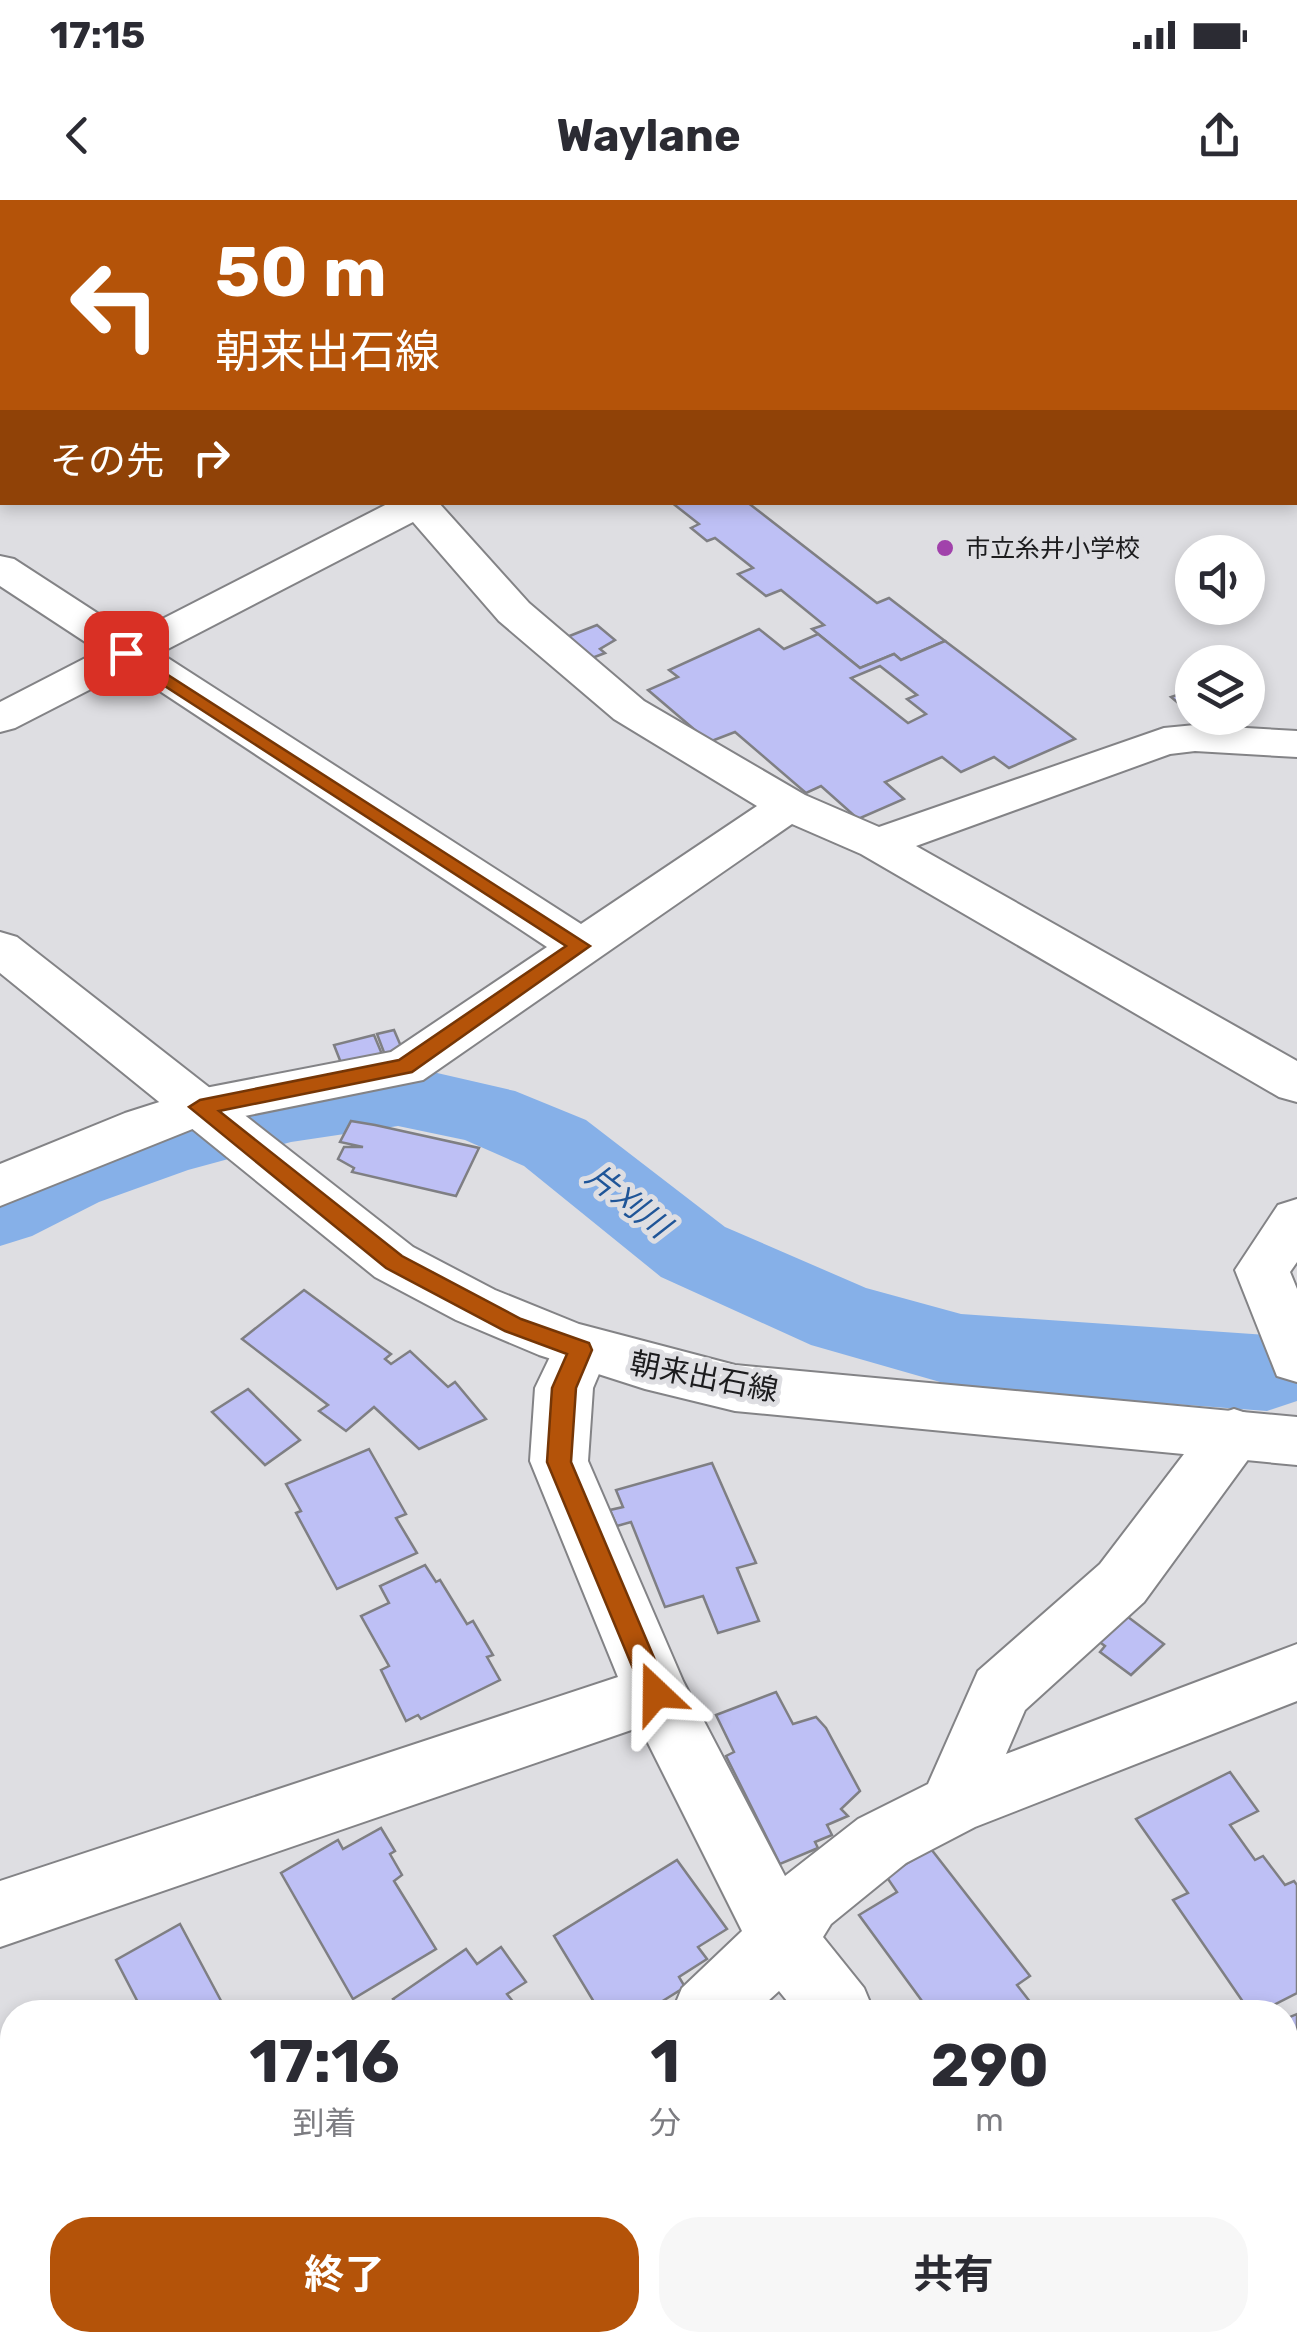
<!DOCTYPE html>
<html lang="ja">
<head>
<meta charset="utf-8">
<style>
	body { margin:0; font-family:Rubik,"Noto Sans JP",sans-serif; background:#f7f7f7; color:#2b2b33; height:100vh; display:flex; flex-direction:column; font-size:38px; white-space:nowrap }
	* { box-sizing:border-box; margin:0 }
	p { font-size:32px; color:#7c7c81 }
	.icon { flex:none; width:55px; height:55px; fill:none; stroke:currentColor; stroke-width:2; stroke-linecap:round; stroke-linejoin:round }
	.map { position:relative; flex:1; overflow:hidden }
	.panel { position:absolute; left:0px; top:1800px; width:1298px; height:352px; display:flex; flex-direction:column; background:#fff; border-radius:40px 40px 0 0; box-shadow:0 5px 15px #0003 }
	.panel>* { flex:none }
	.guide { position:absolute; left:0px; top:0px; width:1298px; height:305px; box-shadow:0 5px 15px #0003; background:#b45309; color:#fff; overflow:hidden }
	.buttons { position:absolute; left:1175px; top:335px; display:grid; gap:20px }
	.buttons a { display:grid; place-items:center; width:90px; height:90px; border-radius:50%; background:#fff; box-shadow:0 5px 15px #0003; font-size:50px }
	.pin { position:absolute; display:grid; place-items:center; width:85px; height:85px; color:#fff; margin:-42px; border-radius:20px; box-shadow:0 5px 15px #0006 }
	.me { position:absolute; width:110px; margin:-55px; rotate:337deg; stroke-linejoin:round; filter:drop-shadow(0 0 8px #0008) }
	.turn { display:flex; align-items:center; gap:35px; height:210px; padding:0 50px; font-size:45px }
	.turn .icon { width:130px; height:130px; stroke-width:2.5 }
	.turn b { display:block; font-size:70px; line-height:85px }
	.then { display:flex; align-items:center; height:95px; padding:0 50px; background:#0003; gap:20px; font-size:38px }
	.eta { display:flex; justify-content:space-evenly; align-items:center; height:170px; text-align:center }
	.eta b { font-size:60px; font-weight:700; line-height:70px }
	.primary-button { display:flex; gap:20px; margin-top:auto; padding:20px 50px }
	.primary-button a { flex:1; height:115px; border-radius:40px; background:#b45309; color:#fff; font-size:40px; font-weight:700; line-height:115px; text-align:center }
	.primary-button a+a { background:#f7f7f7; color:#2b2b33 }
	.status { display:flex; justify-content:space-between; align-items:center; height:70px; padding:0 50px; background:#fff; direction:ltr }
	.status svg { height:28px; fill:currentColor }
	header { display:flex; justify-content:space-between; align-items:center; height:130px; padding:0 50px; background:#fff; font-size:45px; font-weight:700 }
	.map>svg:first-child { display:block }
</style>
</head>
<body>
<div class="status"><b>17:15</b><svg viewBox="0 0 49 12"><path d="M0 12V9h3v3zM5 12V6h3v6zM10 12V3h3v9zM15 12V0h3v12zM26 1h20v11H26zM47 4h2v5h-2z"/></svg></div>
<header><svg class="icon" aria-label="back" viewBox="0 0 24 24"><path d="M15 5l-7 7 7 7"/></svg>Waylane<svg class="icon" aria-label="share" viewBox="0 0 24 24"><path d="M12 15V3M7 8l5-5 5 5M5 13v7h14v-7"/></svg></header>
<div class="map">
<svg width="1297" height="2151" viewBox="0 0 1297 2151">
	<rect width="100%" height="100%" fill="#dedee2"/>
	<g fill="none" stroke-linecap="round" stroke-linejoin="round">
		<g fill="#86b0e8" fill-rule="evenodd">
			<polygon points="0,0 27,0 29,2 2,2 0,19"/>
			<rect x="1295" y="140" width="2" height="38"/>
			<path d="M398,864L515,891L586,920L725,1027L866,1088L961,1114L1267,1135L1297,1145V1201L1267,1211L961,1188L811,1145L661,1077L524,966L465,940L398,926L291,942L188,970L99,1002L32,1036L0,1046V973C124,913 263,884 398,864Z"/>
		</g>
	</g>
	<g fill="#bec0f5" stroke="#7f7f83" stroke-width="2.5" fill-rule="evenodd">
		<polygon points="671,302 747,302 877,403 889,398 945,441 901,460 894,454 860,468 812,429 824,425 781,390 766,396 738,374 753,368 715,338 707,341 691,328 699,324"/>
		<polygon points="597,425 615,440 600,449 605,453 592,458 567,437"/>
		<path d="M759,429L784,449L818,434L860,468L894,454L901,460L945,441L1075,539L1009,568L994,557L961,572L942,557L885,582L904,599L858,619L821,586L806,593L735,532L709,542L648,490L678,477L669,470ZM880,466L917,495L907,499L926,514L908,523L851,478Z"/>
		<polygon points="1192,490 1190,513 1171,497"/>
		<polygon points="394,830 403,851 385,855 377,834"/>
		<polygon points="374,835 384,859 343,868 334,845"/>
		<polygon points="351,921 375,925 479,948 456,996 352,972 354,968 338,959 344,947 363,947 340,942"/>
		<polygon points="304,1090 391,1154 385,1159 391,1164 410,1151 448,1187 455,1182 486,1219 419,1249 374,1207 346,1231 319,1211 328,1205 242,1139"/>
		<polygon points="248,1189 300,1240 265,1265 212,1212"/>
		<polygon points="369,1249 406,1314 396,1318 417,1353 337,1389 296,1313 301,1311 286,1284"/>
		<polygon points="712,1263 756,1363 737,1368 759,1421 718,1433 703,1396 665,1407 631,1322 617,1326 610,1310 623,1307 616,1290"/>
		<polygon points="425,1365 436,1382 440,1380 467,1424 473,1421 493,1455 487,1457 500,1480 421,1519 418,1515 406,1521 381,1470 389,1466 361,1416 389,1403 380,1386"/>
		<polygon points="1120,1411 1164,1444 1131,1475 1100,1452 1105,1446 1094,1438"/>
		<polygon points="776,1492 793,1524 816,1517 826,1528 860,1591 841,1609 848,1616 827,1625 832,1635 815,1642 818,1648 780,1664 726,1556 734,1552 716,1515"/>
		<polygon points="1230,1572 1258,1611 1230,1625 1255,1660 1263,1656 1285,1685 1294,1681 1297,1685 1297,1793 1260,1812 1250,1812 1173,1700 1188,1693 1136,1619"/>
		<polygon points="381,1628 395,1651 390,1654 402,1675 394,1681 436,1749 353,1799 281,1673 338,1640 343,1649"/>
		<polygon points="931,1649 1030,1776 1017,1785 1038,1812 930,1812 859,1715 897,1692 886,1676"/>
		<polygon points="677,1660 727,1729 698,1747 707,1759 679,1777 685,1787 645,1812 600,1812 554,1736"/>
		<polygon points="180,1724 227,1812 143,1812 116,1760"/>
		<polygon points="501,1747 526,1782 507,1794 521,1812 402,1812 393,1799 466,1749 477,1764"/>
		<polygon points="1297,1814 1297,1870 1285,1855 1285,1819"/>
		<polygon points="12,1926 12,1999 0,1943 0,1931"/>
		<polygon points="12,2003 12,2139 0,2083 0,2008"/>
		<polygon points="13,2140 83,2140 85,2151 15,2151"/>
		<polygon points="796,2140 860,2140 869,2151 796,2151 791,2145"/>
		<polygon points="886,2140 1037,2140 1047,2151 896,2151"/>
		<polygon points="1205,2140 1247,2140 1237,2151 1216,2151"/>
	</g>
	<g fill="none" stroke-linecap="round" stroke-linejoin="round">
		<g stroke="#838386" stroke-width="4">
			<g id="street">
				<rect x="0" y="79" width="2" height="21"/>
				<polygon points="2,129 2,151 0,152 0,130"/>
				<path d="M391,302H438L529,403L644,501L805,595L879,627L1164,528L1195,525L1297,531V557L1195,551L1170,554L916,646L1297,861V902L1279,897L861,654L792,624L423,880L205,924L0,1006V964L125,913L200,889L391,852L547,747L128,470L15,528L0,532V502L99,451L0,386V356L14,359L131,435ZM413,322L499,421L614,519L757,606L581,724L160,453Z"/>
				<polygon points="1297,999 1297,1062 1290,1072 1297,1089 1297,1182 1277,1176 1235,1070 1278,1005"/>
				<polygon points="581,1128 601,1134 609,1150 593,1188 588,1261 683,1481 785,1676 858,1619 928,1584 978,1471 1100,1364 1213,1216 1234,1209 1255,1216 1263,1233 1255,1250 1144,1402 1025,1510 1006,1554 1297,1444 1297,1501 975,1627 906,1663 831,1724 823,1737 864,1788 874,1812 796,1812 779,1791 756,1812 672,1812 682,1788 742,1731 640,1527 0,1747 0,1681 618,1477 530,1261 535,1188 561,1134"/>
				<polygon points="222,2140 305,2140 300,2151 217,2151"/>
				<polygon points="1115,2140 1199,2140 1204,2151 1120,2151"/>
			</g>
		</g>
		<g stroke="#838386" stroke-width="4">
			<polygon id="primary" points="0,732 17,737 413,1047 495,1090 579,1124 735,1165 1297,1217 1297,1265 735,1211 645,1189 539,1155 456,1120 375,1077 0,773"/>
		</g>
		<use href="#street" fill="#fff" fill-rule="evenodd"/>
		<use href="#primary" fill="#fff" fill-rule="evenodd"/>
	</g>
	<polygon fill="#b45309" stroke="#753606" stroke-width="2.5" points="126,448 590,746 412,872 219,911 402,1056 521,1119 589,1143 592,1150 576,1188 571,1262 669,1493 666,1502 656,1505 647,1502 547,1262 552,1188 567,1154 505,1131 386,1068 189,907 200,900 399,860 566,746 120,457 120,450"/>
	<circle fill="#a142ab" stroke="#dedee2" stroke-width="4" cx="945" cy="348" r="10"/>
	<g text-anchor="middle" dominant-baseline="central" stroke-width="10" stroke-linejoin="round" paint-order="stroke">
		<g font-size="25" fill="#1c1c1e" stroke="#dedee2" text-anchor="start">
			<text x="965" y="348">市立糸井小学校</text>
		</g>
		<g font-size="30" fill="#1c1c1e" stroke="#dedee2">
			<text transform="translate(704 1177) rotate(11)">朝来出石線</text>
		</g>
		<g font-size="32" font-style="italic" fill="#1f5598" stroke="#dedee2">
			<text transform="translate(628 1001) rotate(38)">片刈川</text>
		</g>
	</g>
</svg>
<div class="buttons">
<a><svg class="icon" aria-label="sound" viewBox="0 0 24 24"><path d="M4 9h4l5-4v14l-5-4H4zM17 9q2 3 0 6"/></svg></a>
<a><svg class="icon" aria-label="layers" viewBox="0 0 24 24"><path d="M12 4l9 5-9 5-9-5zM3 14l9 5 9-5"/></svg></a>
</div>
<div class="pin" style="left:126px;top:453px;background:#d93025"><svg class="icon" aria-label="arrive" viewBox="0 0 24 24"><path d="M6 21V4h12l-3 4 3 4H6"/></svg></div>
<svg class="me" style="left:656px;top:1493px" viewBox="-20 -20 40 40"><path d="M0-17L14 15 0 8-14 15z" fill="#b45309" stroke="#fff" stroke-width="4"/></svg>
<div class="guide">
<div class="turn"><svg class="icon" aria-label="left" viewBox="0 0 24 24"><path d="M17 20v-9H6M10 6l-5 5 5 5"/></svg><div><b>50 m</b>朝来出石線</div></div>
<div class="then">その先<svg class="icon" aria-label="right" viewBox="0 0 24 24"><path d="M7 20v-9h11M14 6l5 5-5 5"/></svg></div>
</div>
<section class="panel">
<div class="eta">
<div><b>17:16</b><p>到着</p></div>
<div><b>1</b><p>分</p></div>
<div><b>290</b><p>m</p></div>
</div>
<div class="primary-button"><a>終了</a><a>共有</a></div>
</section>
</div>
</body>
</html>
